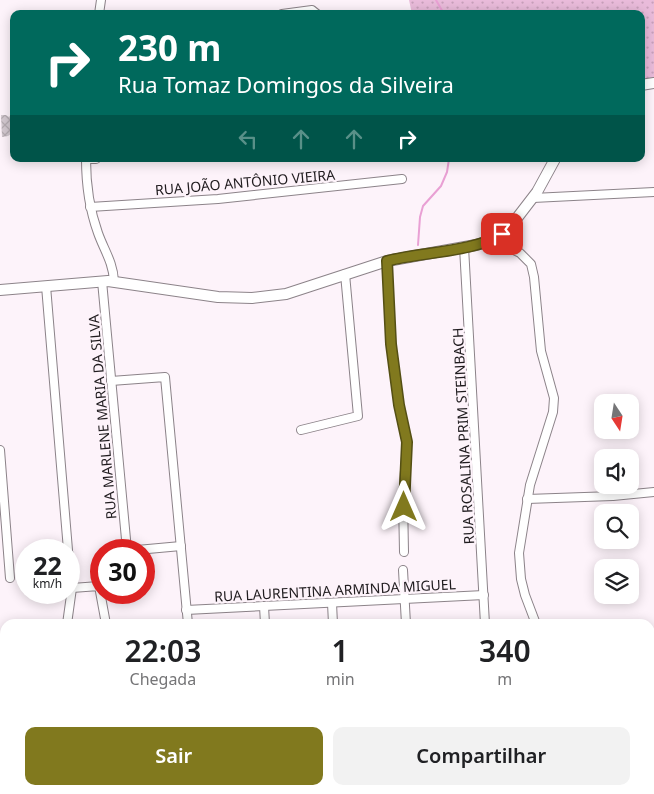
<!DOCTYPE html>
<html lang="pt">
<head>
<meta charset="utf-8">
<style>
	body { margin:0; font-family:"Noto Sans",sans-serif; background:#f2f2f2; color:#202124; height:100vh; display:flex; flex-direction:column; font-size:19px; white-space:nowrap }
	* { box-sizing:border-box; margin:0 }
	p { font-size:16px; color:#757577 }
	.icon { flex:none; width:28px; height:28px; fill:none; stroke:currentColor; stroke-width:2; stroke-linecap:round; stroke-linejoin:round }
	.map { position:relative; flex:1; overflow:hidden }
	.details { position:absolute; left:0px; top:619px; width:655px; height:176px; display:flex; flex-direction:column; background:#fff; border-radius:15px 15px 0 0; box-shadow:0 2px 12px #0003 }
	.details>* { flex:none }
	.hud { position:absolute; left:10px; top:10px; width:635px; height:152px; border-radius:10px; box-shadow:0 2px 12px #0003; background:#00695c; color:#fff; overflow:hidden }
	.needle { width:32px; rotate:168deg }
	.fabs { position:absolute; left:594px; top:394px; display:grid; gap:10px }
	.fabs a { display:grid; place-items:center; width:45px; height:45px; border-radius:10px; background:#fff; box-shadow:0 2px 12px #0003; font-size:25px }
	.speed { position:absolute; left:15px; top:539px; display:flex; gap:10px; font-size:25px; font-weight:700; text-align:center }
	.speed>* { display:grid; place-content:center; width:65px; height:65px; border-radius:50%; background:#fff; box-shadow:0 2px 12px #0003; line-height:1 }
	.speed small { font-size:12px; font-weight:400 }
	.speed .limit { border:8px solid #d22; background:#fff; color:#111 }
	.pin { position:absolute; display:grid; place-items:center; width:42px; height:42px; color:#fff; margin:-21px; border-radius:10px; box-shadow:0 2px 8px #0006 }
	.me { position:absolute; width:55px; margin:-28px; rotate:0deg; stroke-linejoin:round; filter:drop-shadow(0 0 4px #0008) }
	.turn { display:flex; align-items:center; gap:18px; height:105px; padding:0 25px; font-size:22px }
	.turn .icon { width:65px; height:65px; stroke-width:2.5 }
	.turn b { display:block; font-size:35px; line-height:42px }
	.lanes { display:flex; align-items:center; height:48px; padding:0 25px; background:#0003; justify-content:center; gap:25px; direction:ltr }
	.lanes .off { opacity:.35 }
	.eta { display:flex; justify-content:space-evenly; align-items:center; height:85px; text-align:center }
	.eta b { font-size:30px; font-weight:600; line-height:35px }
	.cta { display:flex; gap:10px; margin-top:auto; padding:10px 25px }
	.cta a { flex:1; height:58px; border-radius:10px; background:#81791e; color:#fff; font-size:20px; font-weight:600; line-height:58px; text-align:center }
	.cta a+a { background:#f2f2f2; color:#202124 }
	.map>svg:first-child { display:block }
</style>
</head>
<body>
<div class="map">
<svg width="654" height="794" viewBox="0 0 654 794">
	<defs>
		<pattern id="grass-dots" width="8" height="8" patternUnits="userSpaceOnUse" patternTransform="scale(1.25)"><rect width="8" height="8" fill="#e9bbda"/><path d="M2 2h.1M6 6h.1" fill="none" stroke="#c8a0bb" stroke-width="1.8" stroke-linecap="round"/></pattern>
		<pattern id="building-cross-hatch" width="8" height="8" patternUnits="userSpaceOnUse" patternTransform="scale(1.25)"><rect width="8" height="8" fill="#d3c9d0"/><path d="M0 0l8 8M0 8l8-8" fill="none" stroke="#b5acb2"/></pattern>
	</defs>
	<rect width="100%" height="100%" fill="#fdf3fa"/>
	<polygon fill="url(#grass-dots)" points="409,0 654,0 654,81 641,82 641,14 412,14"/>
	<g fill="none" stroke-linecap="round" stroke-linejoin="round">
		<g stroke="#e9a0d4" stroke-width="2">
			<polyline points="436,0 444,14"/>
			<polyline points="418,245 420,217 423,206 441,186 447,172 449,159"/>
		</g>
	</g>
	<polygon fill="url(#building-cross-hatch)" points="14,111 14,136 11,134 8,136 2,137 1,115 6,115 9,117"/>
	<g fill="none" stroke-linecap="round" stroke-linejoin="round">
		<g stroke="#8c8389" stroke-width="10">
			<g id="minor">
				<polyline points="99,14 101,0"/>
				<polyline points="282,14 312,10 317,14"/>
				<path d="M86,159C86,185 89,208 98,233C104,250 113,262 114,281"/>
				<polyline points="86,159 96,159"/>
				<polyline points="533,198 654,192"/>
				<polyline points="90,207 218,199 402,179"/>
				<polyline points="493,240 520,253 531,264 534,277 541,351 554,398 553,412 530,485 519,553 521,579 525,595 536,624"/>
				<polyline points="464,247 485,624"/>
				<polyline points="387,261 391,344 399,405 407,442 403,499 404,552"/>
				<polyline points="102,281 127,550"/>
				<polyline points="46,286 68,550"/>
				<polyline points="111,381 165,377 188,624"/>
				<polyline points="301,430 358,416 345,274"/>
				<polyline points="0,450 10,578"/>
				<polyline points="527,499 613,496 654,492"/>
				<polyline points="137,550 181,546"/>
				<polyline points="403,570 406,624"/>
				<polyline points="72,588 99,586 106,624"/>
				<polyline points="332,603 333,624"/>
				<polyline points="264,606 265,624"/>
				<polyline points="186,610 484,595"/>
				<polyline points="67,624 72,588 69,554"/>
				<polyline points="0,726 5,746"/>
				<polyline points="650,757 654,763"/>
				<polyline points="104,790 107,794"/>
				<polyline points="140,790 141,794"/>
				<polyline points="204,790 205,794"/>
				<polyline points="273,790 273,794"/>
				<polyline points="339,790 340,794"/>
				<polyline points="414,790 415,794"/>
				<polyline points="483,790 483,794"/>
				<polyline points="621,790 621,794"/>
			</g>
		</g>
		<g stroke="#8c8389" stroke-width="12">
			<g id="major">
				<polyline points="641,85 654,83"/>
				<polyline points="0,290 108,281 218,297 252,298 286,294 387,261 476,245 493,240 502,234 517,218 537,192 555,159"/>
			</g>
		</g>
		<use href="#minor" stroke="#fff" stroke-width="8"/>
		<use href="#major" stroke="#fff" stroke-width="10"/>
	</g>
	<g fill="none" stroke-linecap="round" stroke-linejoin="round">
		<g stroke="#544f14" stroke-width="12">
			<path id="route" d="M404,507L407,442L399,405L391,344L387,261C421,252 475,252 502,234"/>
		</g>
		<use href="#route" stroke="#81791e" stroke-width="9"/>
	</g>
	<g text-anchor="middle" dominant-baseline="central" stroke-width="4.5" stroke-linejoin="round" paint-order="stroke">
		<g font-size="14" fill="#201c1f" stroke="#fdf3fa">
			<text transform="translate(245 182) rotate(-5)">RUA JOÃO ANTÔNIO VIEIRA</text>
			<text transform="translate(102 417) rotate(-95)">RUA MARLENE MARIA DA SILVA</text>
			<text transform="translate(463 436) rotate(-93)">RUA ROSALINA PRIM STEINBACH</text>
			<text transform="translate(335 590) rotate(-3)">RUA LAURENTINA ARMINDA MIGUEL</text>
		</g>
	</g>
</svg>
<div class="fabs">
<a><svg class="needle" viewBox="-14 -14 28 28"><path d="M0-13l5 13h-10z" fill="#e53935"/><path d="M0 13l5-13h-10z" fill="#757577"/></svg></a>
<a><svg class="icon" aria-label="sound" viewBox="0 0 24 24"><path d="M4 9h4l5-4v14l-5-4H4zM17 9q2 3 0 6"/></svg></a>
<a><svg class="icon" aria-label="search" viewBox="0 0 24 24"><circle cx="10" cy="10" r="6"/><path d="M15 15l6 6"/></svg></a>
<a><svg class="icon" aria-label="layers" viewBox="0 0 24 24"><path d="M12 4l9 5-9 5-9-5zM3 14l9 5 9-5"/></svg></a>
</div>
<div class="speed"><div>22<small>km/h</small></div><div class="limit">30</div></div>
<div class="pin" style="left:502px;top:234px;background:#d93025"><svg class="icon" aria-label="arrive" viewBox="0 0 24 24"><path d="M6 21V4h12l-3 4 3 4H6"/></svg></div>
<svg class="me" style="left:404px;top:507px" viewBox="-20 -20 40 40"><path d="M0-17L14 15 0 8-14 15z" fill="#81791e" stroke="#fff" stroke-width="4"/></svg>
<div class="hud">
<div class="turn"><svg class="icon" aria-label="right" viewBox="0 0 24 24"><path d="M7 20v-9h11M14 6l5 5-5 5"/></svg><div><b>230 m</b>Rua Tomaz Domingos da Silveira</div></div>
<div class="lanes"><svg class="icon off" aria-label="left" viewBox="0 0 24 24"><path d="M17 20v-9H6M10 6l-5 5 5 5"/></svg><svg class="icon off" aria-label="ahead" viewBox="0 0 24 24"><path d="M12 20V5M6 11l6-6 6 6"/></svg><svg class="icon off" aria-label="ahead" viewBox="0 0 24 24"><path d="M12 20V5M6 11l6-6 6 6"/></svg><svg class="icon" aria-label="right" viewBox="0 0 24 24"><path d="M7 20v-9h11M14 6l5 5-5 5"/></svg></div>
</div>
<section class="details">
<div class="eta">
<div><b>22:03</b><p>Chegada</p></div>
<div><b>1</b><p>min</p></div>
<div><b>340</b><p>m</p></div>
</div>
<div class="cta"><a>Sair</a><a>Compartilhar</a></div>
</section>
</div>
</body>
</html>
